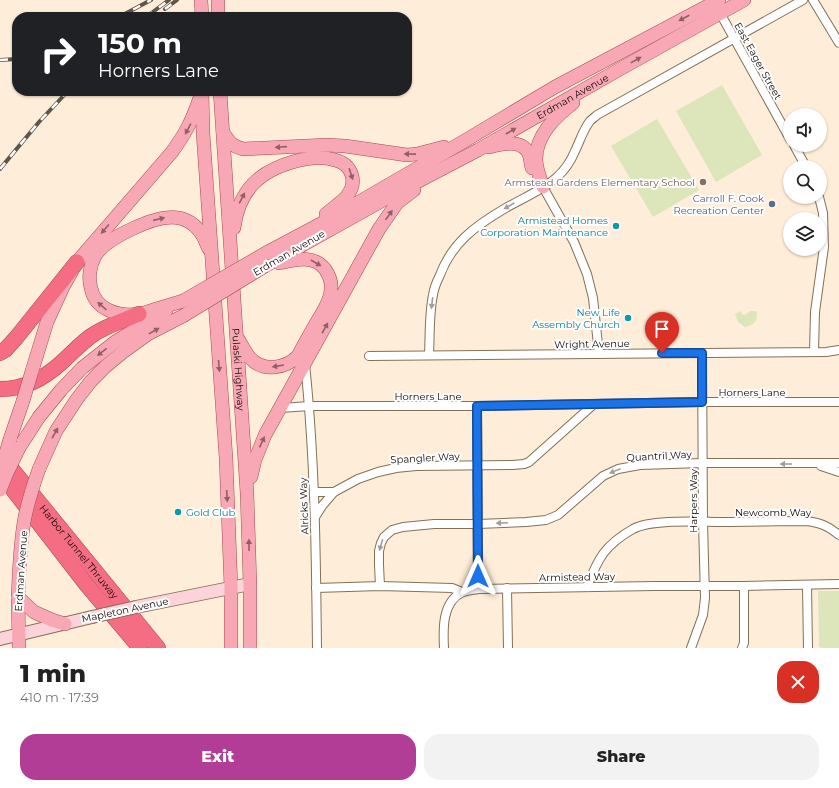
<!DOCTYPE html>
<html lang="en">
<head>
<meta charset="utf-8">
<style>
	body { margin:0; font-family:Montserrat,sans-serif; background:#f2f2f2; color:#222; height:100vh; display:flex; flex-direction:column; font-size:15px; white-space:nowrap }
	* { box-sizing:border-box; margin:0 }
	p { font-size:13px; color:#767676 }
	.icon { flex:none; width:22px; height:22px; fill:none; stroke:currentColor; stroke-width:2; stroke-linecap:round; stroke-linejoin:round }
	.map { position:relative; height:648px; overflow:hidden }
	.side { display:flex; flex-direction:column; background:#fff; flex:1 }
	.side>* { flex:none }
	.banner { position:absolute; left:12px; top:12px; width:400px; height:84px; border-radius:16px; box-shadow:0 1px 3px #0004; background:#202124; color:#fff; overflow:hidden }
	.buttons { position:absolute; left:783px; top:108px; display:grid; gap:8px }
	.buttons a { display:grid; place-items:center; width:44px; height:44px; border-radius:50%; background:#fff; box-shadow:0 1px 3px #0004; font-size:20px }
	.pin { position:absolute; display:grid; place-items:center; width:34px; height:34px; color:#fff; margin:-41px -17px; border-radius:50% 50% 50% 0; rotate:-45deg; box-shadow:0 0 4px #0007 }
	.pin .icon { rotate:45deg }
	.me { position:absolute; width:44px; margin:-22px; rotate:0deg; stroke-linejoin:round; filter:drop-shadow(0 0 3px #0008) }
	.turn { display:flex; align-items:center; gap:14px; height:84px; padding:0 20px; font-size:18px }
	.turn .icon { width:52px; height:52px; stroke-width:2.5 }
	.turn b { display:block; font-size:28px; line-height:34px }
	.round { display:grid; place-items:center; flex:none; width:42px; height:42px; border-radius:16px; background:#f2f2f2 }
	.head { display:flex; align-items:center; justify-content:space-between; height:68px; padding:0 20px }
	h1 { font-size:24px; font-weight:800; line-height:30px }
	.cta { display:flex; gap:8px; margin-top:auto; padding:8px 20px }
	.cta a { flex:1; height:46px; border-radius:16px; background:#b13d96; color:#fff; font-size:16px; font-weight:800; line-height:46px; text-align:center }
	.cta a+a { background:#f2f2f2; color:#222 }
	.map>svg:first-child { display:block }
</style>
</head>
<body>
<div class="map">
<svg width="839" height="648" viewBox="0 0 839 648">
	<rect width="100%" height="100%" fill="#feedd8"/>
	<g fill="#dde5bb">
		<polygon points="722,85 762,155 716,182 676,111"/>
		<polygon points="657,119 699,190 653,217 611,146"/>
		<path d="M741,311L742,314L745,315L750,311H756L757,313C756,323 755,324 745,327L741,324L738,322L735,314Z"/>
		<polygon points="818,591 839,591 839,648 821,648 819,646"/>
	</g>
	<g fill="none" stroke-linecap="round" stroke-linejoin="round">
		<g stroke="#837159" stroke-width="10">
			<g id="street">
				<polyline points="813,0 839,43"/>
				<polyline points="720,13 790,139"/>
				<polyline points="794,145 806,167"/>
				<polyline points="543,187 574,242 587,274 593,298 599,354"/>
				<polyline points="814,352 815,312 818,290 824,247 823,213 819,197"/>
				<path d="M429,355C430,335 429,314 433,295C434,288 437,281 440,275C452,243 475,226 504,209C521,199 541,191 556,178C564,171 571,161 575,151C580,141 583,130 590,121C592,119 595,117 597,115L803,0"/>
				<polyline points="369,356 826,352 839,350"/>
				<path d="M305,364C315,459 316,553 317,648"/>
				<polyline points="477,406 478,589"/>
				<polyline points="280,408 310,406 477,406 702,402 839,402"/>
				<polyline points="821,466 839,472"/>
				<polyline points="314,492 334,492"/>
				<polyline points="315,517 322,506 334,492 358,479 378,472 396,468 416,466 513,465 524,464 529,462 594,404"/>
				<polyline points="807,585 808,648"/>
				<polyline points="380,586 379,565 379,551 381,543 384,537 392,530 403,527 434,524 478,524 526,522 546,520 558,515 603,476 618,469 640,465 703,463 839,463"/>
				<path d="M587,587C598,558 605,545 633,529C652,519 700,522 721,522C750,522 779,521 807,521C821,523 828,526 839,535"/>
				<polyline points="316,588 380,586 452,588 462,592"/>
				<polyline points="507,588 508,648"/>
				<path d="M444,648C443,629 442,601 463,592C468,590 473,590 478,589L654,586H744L839,584"/>
				<polyline points="691,648 703,615 705,598 703,522 702,353"/>
				<polyline points="742,648 744,643 744,586"/>
			</g>
		</g>
		<g stroke="#837159" stroke-width="14">
			<g id="secondary">
				<polyline points="136,607 250,584"/>
				<polyline points="0,639 92,617"/>
			</g>
		</g>
		<g stroke="#a54a56" stroke-width="14">
			<g id="primary">
				<polyline points="201,0 202,17"/>
				<polyline points="218,0 218,17"/>
				<polyline points="202,91 203,133 226,458 231,588 231,648"/>
				<path id="s1" d="M220,91L247,493L250,584V648"/>
				<path d="M223,132C229,142 232,146 243,149L327,145L345,146L407,155L417,154L444,147"/>
				<path d="M489,147C501,144 520,139 528,152C531,157 530,163 532,168"/>
				<path d="M543,187C540,178 536,168 536,159C536,135 555,117 573,103"/>
				<path d="M234,228C239,190 259,171 296,161C308,158 323,156 335,160C352,164 358,182 347,196C341,203 333,208 326,214"/>
				<polyline points="266,253 328,220 461,143 555,87 719,0"/>
				<path id="s2" d="M265,266L394,194L478,150L620,69L744,0"/>
				<path d="M183,301C173,304 163,307 153,310C149,311 144,314 139,314C119,317 95,310 91,288C88,278 90,265 95,256C103,243 119,235 132,229C157,217 187,207 204,238C206,242 207,246 209,249"/>
				<path d="M238,339C242,345 245,352 250,358C263,372 285,369 298,356C304,344 311,332 318,320C323,311 331,301 331,289C332,282 329,275 325,269C313,254 294,260 279,263"/>
				<path d="M32,371L47,322L63,287L77,262L172,152C185,134 192,121 199,100"/>
				<polyline points="10,439 23,401"/>
				<polyline points="19,448 39,417 61,390 82,368 115,342 166,311"/>
				<polyline points="39,469 56,431 77,399 91,381 106,366 123,352 148,334 183,316"/>
				<polyline points="251,477 255,460 265,435 379,229 397,203 414,190"/>
				<polyline points="18,597 34,612 52,620 65,624"/>
				<polyline points="18,597 19,648"/>
			</g>
		</g>
		<g stroke="#a54a56" stroke-width="16">
			<g id="highway">
				<polyline points="0,353 5,350 16,338 77,262"/>
				<path d="M0,389C25,389 43,379 61,363C71,354 80,344 91,336C105,326 122,321 139,314"/>
				<path id="s3" d="M2,457L158,648"/>
				<polyline points="0,473 86,584 140,648"/>
			</g>
		</g>
		<use href="#street" stroke="#fff" stroke-width="8"/>
		<use href="#secondary" stroke="#fcd3da" stroke-width="12"/>
		<use href="#primary" stroke="#f8a7b5" stroke-width="13"/>
		<use href="#highway" stroke="#f46d83" stroke-width="15"/>
		<g stroke="#5f5549" stroke-width="4">
			<g id="rail">
				<polyline points="165,9 177,0"/>
				<polyline points="119,17 151,0"/>
				<polyline points="146,17 169,0"/>
				<polyline points="0,60 17,59"/>
				<polyline points="0,169 39,122 68,91"/>
			</g>
		</g>
		<use href="#rail" stroke="#fdfdfd" stroke-width="2.5" stroke-dasharray="8" stroke-linecap="butt"/>
		<g stroke="#837159" stroke-width="14" stroke-linecap="butt">
			<polyline id="secondary-bridge" points="92,617 136,607"/>
		</g>
		<g stroke="#a54a56" stroke-width="14" stroke-linecap="butt">
			<g id="primary-bridge">
				<polyline points="183,301 266,253"/>
				<polyline points="183,316 265,266"/>
				<polyline points="23,401 32,371"/>
				<polyline points="1,470 10,439"/>
				<polyline points="0,490 6,475 19,448"/>
				<path d="M18,597C19,572 20,547 24,522C27,504 33,486 39,469"/>
			</g>
		</g>
		<use href="#secondary-bridge" stroke="#fcd3da" stroke-width="12"/>
		<use href="#primary-bridge" stroke="#f8a7b5" stroke-width="13"/>
	</g>
	<defs><path id="oneway-solid" d="M-6-.8H1V-3.2L6.5 0L1 3.2V.8H-6Z"/></defs>
	<g fill="#906065">
		<use href="#oneway-solid" transform="translate(684 18) rotate(152)"/>
		<use href="#oneway-solid" transform="translate(636 60) rotate(-29)"/>
		<use href="#oneway-solid" transform="translate(188 129) rotate(118)"/>
		<use href="#oneway-solid" transform="translate(511 131) rotate(-30)"/>
		<use href="#oneway-solid" transform="translate(281 147) rotate(176)"/>
		<use href="#oneway-solid" transform="translate(410 154) rotate(-179)"/>
		<use href="#oneway-solid" transform="translate(351 174) rotate(72)"/>
		<use href="#oneway-solid" transform="translate(242 198) rotate(-63)"/>
		<use href="#oneway-solid" transform="translate(389 215) rotate(-55)"/>
		<use href="#oneway-solid" transform="translate(159 219) rotate(-13)"/>
		<use href="#oneway-solid" transform="translate(105 229) rotate(131)"/>
		<use href="#oneway-solid" transform="translate(316 263) rotate(30)"/>
		<use href="#oneway-solid" transform="translate(102 306) rotate(-138)"/>
		<use href="#oneway-solid" transform="translate(325 328) rotate(-61)"/>
		<use href="#oneway-solid" transform="translate(154 331) rotate(-29)"/>
		<use href="#oneway-solid" transform="translate(102 352) rotate(142)"/>
		<use href="#oneway-solid" transform="translate(219 366) rotate(85)"/>
		<use href="#oneway-solid" transform="translate(278 366) rotate(171)"/>
		<use href="#oneway-solid" transform="translate(55 433) rotate(-61)"/>
		<use href="#oneway-solid" transform="translate(262 442) rotate(-65)"/>
		<use href="#oneway-solid" transform="translate(227 496) rotate(87)"/>
		<use href="#oneway-solid" transform="translate(249 545) rotate(-91)"/>
	</g>
	<g fill="#a09d9a">
		<use href="#oneway-solid" transform="translate(509 206) rotate(150)"/>
		<use href="#oneway-solid" transform="translate(432 303) rotate(97)"/>
		<use href="#oneway-solid" transform="translate(786 464) rotate(-180)"/>
		<use href="#oneway-solid" transform="translate(615 471) rotate(158)"/>
		<use href="#oneway-solid" transform="translate(502 523) rotate(178)"/>
		<use href="#oneway-solid" transform="translate(381 545) rotate(106)"/>
	</g>
	<g fill="none" stroke-linecap="round" stroke-linejoin="round">
		<g stroke="#114b97" stroke-width="10">
			<polyline id="route" points="478,576 477,406 702,402 702,353 662,353"/>
		</g>
		<use href="#route" stroke="#1a73e8" stroke-width="7"/>
	</g>
	<circle fill="#8d6e63" stroke="#fdfdfd" stroke-width="1.5" cx="703" cy="182" r="4"/>
	<circle fill="#5c6f8a" stroke="#fdfdfd" stroke-width="1.5" cx="772" cy="204" r="4"/>
	<g fill="#0f9aa8" stroke="#fdfdfd" stroke-width="1.5">
		<circle cx="616" cy="226" r="4"/>
		<circle cx="628" cy="318" r="4"/>
		<circle cx="178" cy="512" r="4"/>
	</g>
	<g text-anchor="middle" dominant-baseline="central" stroke-width="4" stroke-linejoin="round" paint-order="stroke">
		<g font-size="10" fill="#110a03" stroke="#fdfdfd">
			<text transform="translate(758 61) rotate(61)">East Eager Street</text>
			<text stroke="none"><textPath href="#s2" startOffset="351">Erdman Avenue</textPath></text>
			<text transform="translate(289 253) rotate(-30)">Erdman Avenue</text>
			<text transform="translate(592 344) rotate(-1)">Wright Avenue</text>
			<text stroke="none"><textPath href="#s1" startOffset="279">Pulaski Highway</textPath></text>
			<text x="752" y="392">Horners Lane</text>
			<text x="428" y="396">Horners Lane</text>
			<text transform="translate(659 456) rotate(-3)">Quantril Way</text>
			<text transform="translate(425 458) rotate(-3)">Spangler Way</text>
			<text transform="translate(693 501) rotate(-90)">Harpers Way</text>
			<text transform="translate(304 506) rotate(-92)">Alricks Way</text>
			<text x="773" y="512">Newcomb Way</text>
			<text stroke="none"><textPath href="#s3" startOffset="122">Harbor Tunnel Thruway</textPath></text>
			<text transform="translate(21 571) rotate(-86)">Erdman Avenue</text>
			<text transform="translate(577 577) rotate(-1)">Armistead Way</text>
			<text transform="translate(125 610) rotate(-12)">Mapleton Avenue</text>
		</g>
		<g font-size="10" fill="#785e54" stroke="#fdfdfd" text-anchor="end">
			<text x="695" y="182">Armstead Gardens Elementary School</text>
		</g>
		<g font-size="10" fill="#4e5e75" stroke="#fdfdfd" text-anchor="end">
			<text x="764" y="198">Carroll F. Cook<tspan x="764" dy="12">Recreation Center</tspan></text>
		</g>
		<g font-size="10" fill="#0d838f" stroke="#fdfdfd" text-anchor="end">
			<text x="608" y="220">Armistead Homes<tspan x="608" dy="12">Corporation Maintenance</tspan></text>
			<text x="620" y="312">New Life<tspan x="620" dy="12">Assembly Church</tspan></text>
			<text x="186" y="512" text-anchor="start">Gold Club</text>
		</g>
	</g>
</svg>
<div class="buttons">
<a><svg class="icon" aria-label="sound" viewBox="0 0 24 24"><path d="M4 9h4l5-4v14l-5-4H4zM17 9q2 3 0 6"/></svg></a>
<a><svg class="icon" aria-label="search" viewBox="0 0 24 24"><circle cx="10" cy="10" r="6"/><path d="M15 15l6 6"/></svg></a>
<a><svg class="icon" aria-label="layers" viewBox="0 0 24 24"><path d="M12 4l9 5-9 5-9-5zM3 14l9 5 9-5"/></svg></a>
</div>
<div class="pin" style="left:662px;top:353px;background:#d93025"><svg class="icon" aria-label="arrive" viewBox="0 0 24 24"><path d="M6 21V4h12l-3 4 3 4H6"/></svg></div>
<svg class="me" style="left:478px;top:576px" viewBox="-20 -20 40 40"><path d="M0-17L14 15 0 8-14 15z" fill="#1a73e8" stroke="#fff" stroke-width="4"/></svg>
<div class="banner">
<div class="turn"><svg class="icon" aria-label="right" viewBox="0 0 24 24"><path d="M7 20v-9h11M14 6l5 5-5 5"/></svg><div><b>150 m</b>Horners Lane</div></div>
</div>
</div>
<section class="side">
<div class="head"><div><h1>1 min</h1><p>410 m · 17:39</p></div><a class="round" style="background:#d93025;color:#fff"><svg class="icon" aria-label="close" viewBox="0 0 24 24"><path d="M6 6l12 12M18 6L6 18"/></svg></a></div>
<div class="cta"><a>Exit</a><a>Share</a></div>
</section>
</body>
</html>
